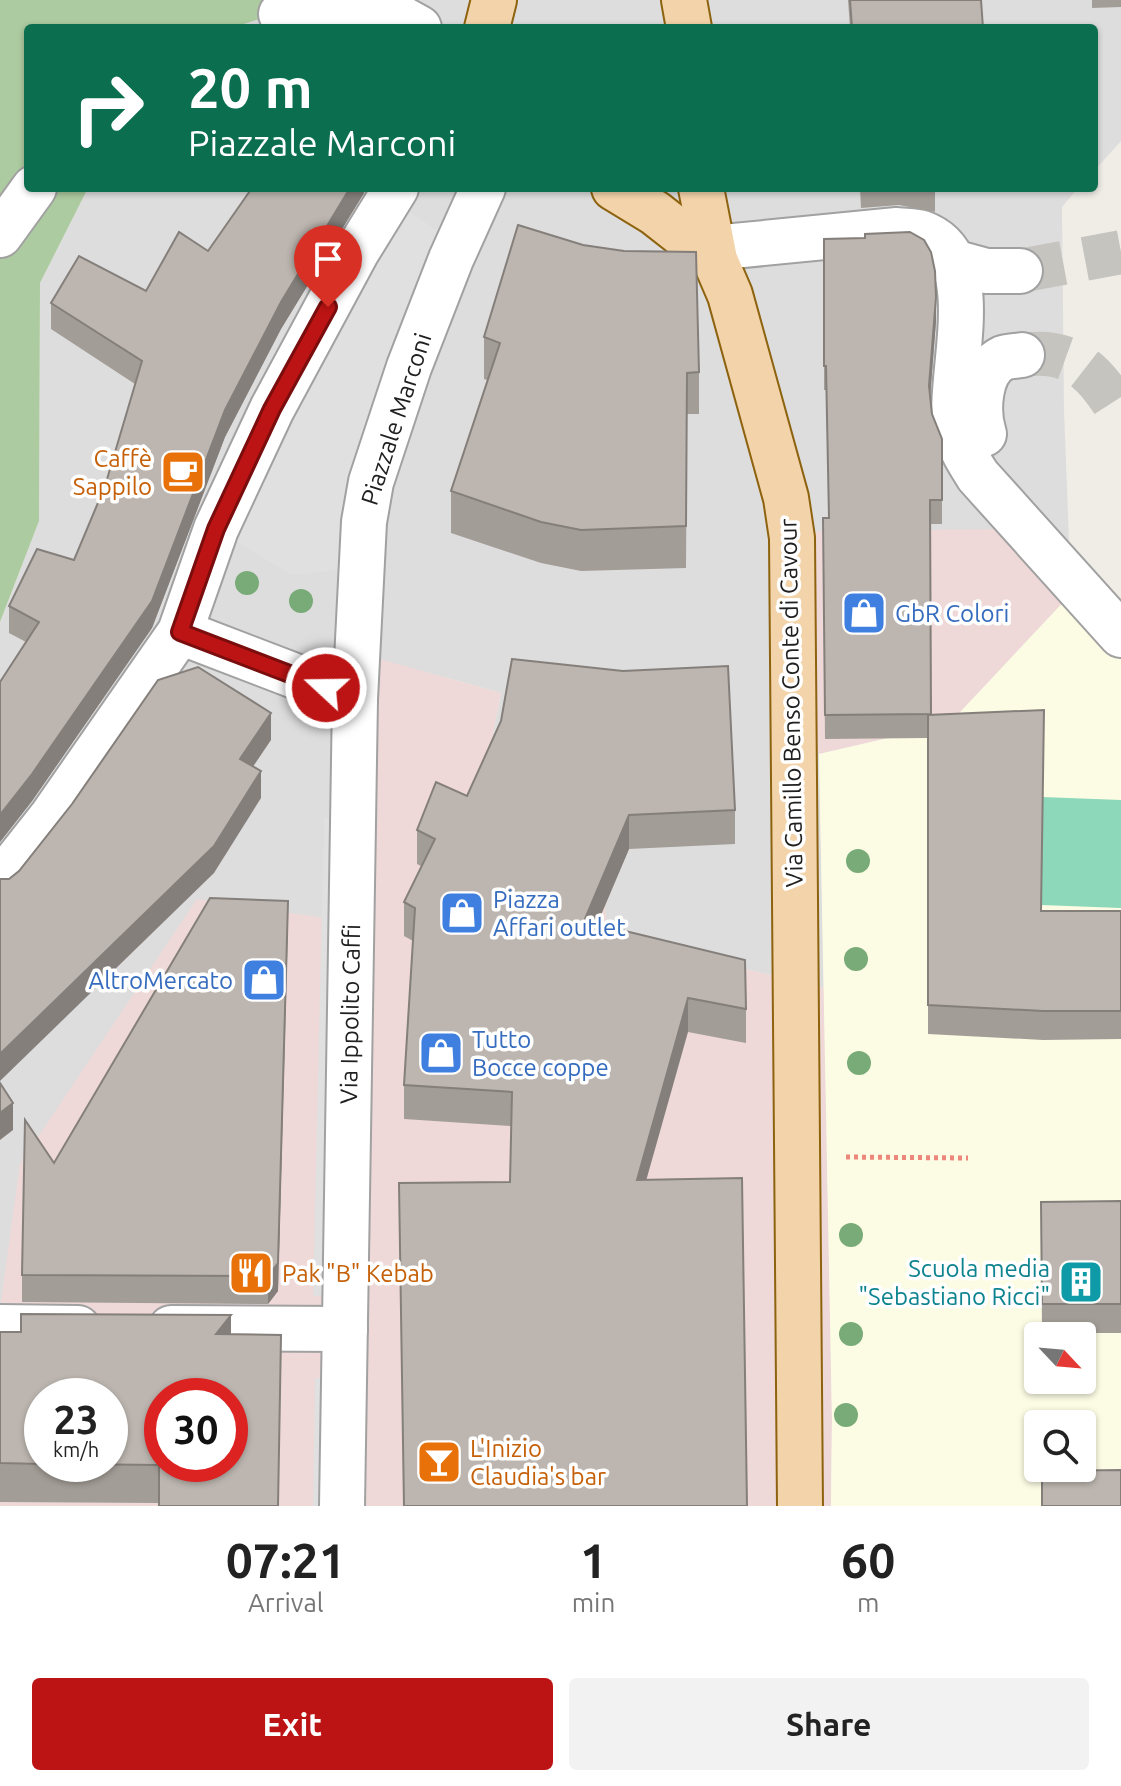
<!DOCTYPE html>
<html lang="en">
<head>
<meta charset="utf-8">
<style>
	body { margin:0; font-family:Ubuntu,sans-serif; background:#f2f2f2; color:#222; height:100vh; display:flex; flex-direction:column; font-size:30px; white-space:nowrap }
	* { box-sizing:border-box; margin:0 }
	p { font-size:26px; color:#767676 }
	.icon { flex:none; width:44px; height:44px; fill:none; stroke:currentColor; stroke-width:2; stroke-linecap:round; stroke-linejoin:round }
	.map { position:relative; height:1506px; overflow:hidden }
	.panel { display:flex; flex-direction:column; background:#fff; flex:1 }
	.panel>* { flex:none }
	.top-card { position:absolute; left:24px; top:24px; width:1074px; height:168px; border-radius:8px; box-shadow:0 2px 6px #0004; background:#0b6e4f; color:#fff; overflow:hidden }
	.needle { width:52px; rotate:116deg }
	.buttons { position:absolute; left:1024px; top:1322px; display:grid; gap:16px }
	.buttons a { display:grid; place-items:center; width:72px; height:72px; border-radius:8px; background:#fff; box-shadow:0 2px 6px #0004; font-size:40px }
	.speed { position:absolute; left:24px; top:1378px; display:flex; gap:16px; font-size:40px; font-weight:700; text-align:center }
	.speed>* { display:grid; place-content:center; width:104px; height:104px; border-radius:50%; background:#fff; box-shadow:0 2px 6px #0004; line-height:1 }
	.speed small { font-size:20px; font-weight:400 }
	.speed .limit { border:12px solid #d22; background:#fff; color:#111 }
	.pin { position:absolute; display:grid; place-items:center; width:68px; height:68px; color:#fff; margin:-82px -34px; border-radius:50% 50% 50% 0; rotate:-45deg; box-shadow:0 0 8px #0007 }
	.pin .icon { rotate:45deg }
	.me { position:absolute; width:88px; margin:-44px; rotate:291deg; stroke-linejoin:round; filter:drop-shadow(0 0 6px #0008) }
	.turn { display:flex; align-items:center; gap:28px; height:168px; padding:0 32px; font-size:36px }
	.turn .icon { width:104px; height:104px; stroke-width:2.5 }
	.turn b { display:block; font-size:56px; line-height:68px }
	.eta { display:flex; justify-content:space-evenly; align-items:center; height:136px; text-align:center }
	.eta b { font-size:48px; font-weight:600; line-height:56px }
	.action { display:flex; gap:16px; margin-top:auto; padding:16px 32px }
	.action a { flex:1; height:92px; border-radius:8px; background:#bc1414; color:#fff; font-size:32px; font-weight:600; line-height:92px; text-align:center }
	.action a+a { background:#f2f2f2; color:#222 }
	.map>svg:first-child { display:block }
</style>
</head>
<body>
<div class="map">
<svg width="1121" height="1506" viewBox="0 0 1121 1506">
	<rect width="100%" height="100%" fill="#f0ede7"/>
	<g fill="#dedddd">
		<polygon points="320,0 1121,0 1121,141 1094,171 1094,28 231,28"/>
		<polygon points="88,188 1078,188 1062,207 1064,410 1071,594 785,533 819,754 824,988 608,936 490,749 501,693 444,677 338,921 0,1309 0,622 39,521 40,283"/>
	</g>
	<g fill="#eed9d8" fill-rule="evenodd">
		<polygon points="998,529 1071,594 949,724 819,754 785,532"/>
		<path d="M344,649L501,693L490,749L593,781L608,936L824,988L832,1419L831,1506H0V1309L20,1164L197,899L338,920ZM42,1396H110V1464H42ZM162,1396H230V1464H162Z"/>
	</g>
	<path fill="#fcfce4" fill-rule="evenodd" d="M1071,594L1121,650V1506H831L832,1419L819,754L949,724ZM1038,1336H1082V1380H1038ZM1038,1424H1082V1468H1038Z"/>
	<polygon fill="#adcba0" points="0,0 320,0 231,28 28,28 28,188 88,188 40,283 39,521 0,622"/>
	<polygon fill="#8dd7ba" points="1042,797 1121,800 1121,908 1041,905"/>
	<g fill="#e0e0e0">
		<polygon points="389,199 457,243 361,567 292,575 216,529"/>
		<polygon points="353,817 345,1295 313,1296 324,818"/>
		<polygon points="344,1377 342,1506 313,1506 315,1378"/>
	</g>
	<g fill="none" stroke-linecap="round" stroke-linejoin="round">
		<g stroke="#c6c4bf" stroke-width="44" stroke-dasharray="44 22" stroke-linecap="butt">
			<polyline points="1020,271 1121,252"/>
			<path d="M1022,355C1074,348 1096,373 1121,415"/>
		</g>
		<g stroke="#a1a1a1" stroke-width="48">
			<g id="minor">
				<polyline points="281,14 354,11 392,13 419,28"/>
				<polyline points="0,235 34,188"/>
				<path d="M713,248L897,230C905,231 915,231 922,233C991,258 945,378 956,432C960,448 969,462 978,476L1121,635"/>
				<polyline points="953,262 986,271 1020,271"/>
				<path d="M984,434C977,412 978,370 1003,358C1008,356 1017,356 1022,355"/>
				<polyline points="180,632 355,699"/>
				<polyline points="0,882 52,816 180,632 216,529 272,409 356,253 396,188"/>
				<polyline points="0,1327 78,1328"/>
				<polyline points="171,1328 345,1329"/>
				<polyline points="342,1506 355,699 364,522 371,482 409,367 451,259 483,188"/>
			</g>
		</g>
		<g stroke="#8d630f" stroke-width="48">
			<g id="major">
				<polyline points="684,0 689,28"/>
				<polyline points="487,28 494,0"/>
				<polyline points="614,188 655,213 715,260"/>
				<polyline points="701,188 715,260 730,295 786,498 792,538 800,1506"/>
			</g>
		</g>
		<polyline stroke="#ed877b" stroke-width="5" stroke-dasharray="4 4" stroke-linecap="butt" points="846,1157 968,1158"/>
		<use href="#minor" stroke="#fff" stroke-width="44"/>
		<use href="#major" stroke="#f3d3a9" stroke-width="44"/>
	</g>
	<g fill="#79ab78">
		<circle cx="247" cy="583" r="12"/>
		<circle cx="301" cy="601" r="12"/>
		<circle cx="858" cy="861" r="12"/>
		<circle cx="856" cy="959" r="12"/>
		<circle cx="859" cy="1063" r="12"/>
		<circle cx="851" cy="1235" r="12"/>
		<circle cx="851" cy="1334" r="12"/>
		<circle cx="846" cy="1415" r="12"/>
	</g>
	<g fill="#a39d97">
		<polygon points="848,0 981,0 983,28 850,28"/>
		<polygon points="1092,0 1121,0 1121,7 1092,8"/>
		<polygon points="364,188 364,193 281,329 225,437 152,628 32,801 0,842 0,682 26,642 9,633 9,606 74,560 105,486 135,384 51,329 51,303 146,291 208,251"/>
		<polygon points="860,188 935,188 935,212 899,205 861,208"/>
		<polygon points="824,239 936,321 930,397 932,414 942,439 942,524 930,524 931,715 1041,911 1121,911 1121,1039 1043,1040 928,1034 928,738 825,739 823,518 829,518 826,390 824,390"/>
		<polygon points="484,337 699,372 699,414 687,414 686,568 581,571 541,563 451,533 451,491 487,380 484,379"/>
		<polygon points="467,796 735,810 735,844 629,849 597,924 746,1009 746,1043 688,1032 510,1182 511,1126 404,1119 404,1085 413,941 404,936 404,902 421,866 417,864 417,830"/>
		<polygon points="288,928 278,1291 268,1304 22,1302 22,1275 54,1163"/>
		<polygon points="1121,1201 1121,1333 1042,1333 1041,1202"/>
		<polygon points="0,1332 231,1334 159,1503 0,1502"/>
	</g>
	<g fill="#847f7b">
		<polygon points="350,188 364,188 364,193 281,329 225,437 152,628 32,801 0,842 0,815 225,410 281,302"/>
		<polygon points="936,297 936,321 929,411 929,386"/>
		<polygon points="271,713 271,740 240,786 240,759"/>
		<polygon points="261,771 261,798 214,873 0,1081 0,1054"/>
		<polygon points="629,815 629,849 584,955 584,921"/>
		<polygon points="288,901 278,1291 268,1304 268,1276"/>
		<polygon points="688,998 688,1032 637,1213 637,1180"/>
		<polygon points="13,1103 13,1130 0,1140 0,1113"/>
		<polygon points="231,1315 231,1353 216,1334"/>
	</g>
	<g fill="#bdb6b0" stroke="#847f7b" stroke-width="2" fill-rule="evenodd">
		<polygon points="850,0 981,0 983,28 852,28"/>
		<polygon points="252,188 350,188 281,302 225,410 152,601 32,774 0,815 0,682 39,622 9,606 37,549 74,560 105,486 142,361 51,303 79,256 146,291 179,232 208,251"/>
		<polygon points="518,225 583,245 624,251 696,252 699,372 687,373 686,526 581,530 541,522 451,491 500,343 484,337"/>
		<polygon points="910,232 924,240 931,252 935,271 936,297 929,386 932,414 942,439 942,500 930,500 931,714 825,715 823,518 829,518 826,366 824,366 824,239 865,238 865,234"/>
		<polygon points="512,659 623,671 728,666 735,810 629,815 584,921 745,960 746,1009 688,998 637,1180 742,1178 747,1506 404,1506 399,1183 510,1182 512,1092 404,1085 415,908 404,902 435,839 417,830 436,782 467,796 501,721"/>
		<polygon points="198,667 271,713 240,759 261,771 214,846 0,1054 0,879 9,879 19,871 72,804 158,680"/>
		<polygon points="1044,710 1041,911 1121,911 1121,1011 1043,1011 928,1005 928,715"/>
		<polygon points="210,898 288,901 278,1263 268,1276 22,1275 25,1120 54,1163"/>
		<polygon points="0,1083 13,1103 0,1113"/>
		<polygon points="1121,1201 1121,1304 1042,1304 1041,1202"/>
		<path d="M21,1314L231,1315L216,1334L281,1335L278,1506H159V1465L67,1464H110V1396H42V1464L0,1463V1332H21ZM162,1396H230V1464H162Z"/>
		<polygon points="1121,1470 1121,1506 1042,1506 1042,1471"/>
	</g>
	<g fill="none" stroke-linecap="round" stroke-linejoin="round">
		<g stroke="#7a0d0d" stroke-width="20">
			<polyline id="route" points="326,688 180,632 216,529 272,409 328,307"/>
		</g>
		<use href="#route" stroke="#bc1414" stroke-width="14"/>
	</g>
	<defs>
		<g id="cafe-square" transform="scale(2.3)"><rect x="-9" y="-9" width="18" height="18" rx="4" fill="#e8710a" stroke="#fff"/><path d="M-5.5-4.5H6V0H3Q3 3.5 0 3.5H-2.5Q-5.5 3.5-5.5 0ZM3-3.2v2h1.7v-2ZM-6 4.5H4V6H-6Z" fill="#fff"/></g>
		<g id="shop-square" transform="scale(2.3)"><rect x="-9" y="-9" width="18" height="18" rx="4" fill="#3f7fe0" stroke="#fff"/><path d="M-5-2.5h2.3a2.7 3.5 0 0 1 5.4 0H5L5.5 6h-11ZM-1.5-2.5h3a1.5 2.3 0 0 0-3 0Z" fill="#fff"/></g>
		<g id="restaurant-square" transform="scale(2.3)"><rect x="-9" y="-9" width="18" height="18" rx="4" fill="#e8710a" stroke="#fff"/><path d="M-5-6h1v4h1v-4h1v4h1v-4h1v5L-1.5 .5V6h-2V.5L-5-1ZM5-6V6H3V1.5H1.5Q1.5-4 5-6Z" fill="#fff"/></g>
		<g id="building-square" transform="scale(2.3)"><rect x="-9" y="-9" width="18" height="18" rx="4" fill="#0f9aa8" stroke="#fff"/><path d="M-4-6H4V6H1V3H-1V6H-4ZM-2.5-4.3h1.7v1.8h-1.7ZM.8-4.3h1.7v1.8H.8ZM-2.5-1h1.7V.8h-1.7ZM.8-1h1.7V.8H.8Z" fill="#fff"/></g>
		<g id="bar-square" transform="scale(2.3)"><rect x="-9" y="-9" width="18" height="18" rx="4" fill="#e8710a" stroke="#fff"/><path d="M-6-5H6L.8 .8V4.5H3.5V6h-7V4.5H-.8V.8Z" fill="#fff"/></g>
	</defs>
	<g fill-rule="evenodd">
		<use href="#cafe-square" x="183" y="472"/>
		<use href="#shop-square" x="864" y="613"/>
		<use href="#shop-square" x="462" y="913"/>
		<use href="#shop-square" x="264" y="980"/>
		<use href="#shop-square" x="441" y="1053"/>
		<use href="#restaurant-square" x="251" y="1273"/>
		<use href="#building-square" x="1081" y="1282"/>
		<use href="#bar-square" x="439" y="1462"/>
	</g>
	<g text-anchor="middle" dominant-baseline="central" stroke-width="7" stroke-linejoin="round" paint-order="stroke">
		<g font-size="24" fill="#202020" stroke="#fff">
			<text transform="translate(396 419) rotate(-72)">Piazzale Marconi</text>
			<text transform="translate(791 703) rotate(-91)">Via Camillo Benso Conte di Cavour</text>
			<text transform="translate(350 1014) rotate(-89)">Via Ippolito Caffi</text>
		</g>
		<g font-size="24" fill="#c56008" stroke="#fff" text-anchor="start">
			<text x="152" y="458" text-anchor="end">Caffè<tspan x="152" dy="28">Sappilo</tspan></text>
			<text x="282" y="1273">Pak "B" Kebab</text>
			<text x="470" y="1448">L'Inizio<tspan x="470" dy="28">Claudia's bar</tspan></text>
		</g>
		<g font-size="24" fill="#366cbe" stroke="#fff" text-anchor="start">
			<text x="895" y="613">GbR Colori</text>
			<text x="493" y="899">Piazza<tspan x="493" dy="28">Affari outlet</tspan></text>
			<text x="233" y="980" text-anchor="end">AltroMercato</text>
			<text x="472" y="1039">Tutto<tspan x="472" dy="28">Bocce coppe</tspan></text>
		</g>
		<g font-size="24" fill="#0d838f" stroke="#fff" text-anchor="end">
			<text x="1050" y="1268">Scuola media<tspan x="1050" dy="28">"Sebastiano Ricci"</tspan></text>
		</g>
	</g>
</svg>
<div class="buttons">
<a><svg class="needle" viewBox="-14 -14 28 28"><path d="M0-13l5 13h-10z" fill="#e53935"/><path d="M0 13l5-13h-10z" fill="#767676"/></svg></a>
<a><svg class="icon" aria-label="search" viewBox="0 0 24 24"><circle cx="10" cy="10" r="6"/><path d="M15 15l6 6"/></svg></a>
</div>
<div class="speed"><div>23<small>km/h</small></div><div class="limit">30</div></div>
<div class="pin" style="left:328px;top:307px;background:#d93025"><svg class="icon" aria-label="arrive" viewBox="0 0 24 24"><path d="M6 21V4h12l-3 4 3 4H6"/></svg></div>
<svg class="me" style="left:326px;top:688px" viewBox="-20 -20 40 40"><circle r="17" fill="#bc1414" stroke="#fff" stroke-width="3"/><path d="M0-11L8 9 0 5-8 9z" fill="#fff"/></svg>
<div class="top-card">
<div class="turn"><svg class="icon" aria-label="right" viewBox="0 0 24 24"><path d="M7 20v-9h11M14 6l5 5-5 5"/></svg><div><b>20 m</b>Piazzale Marconi</div></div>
</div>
</div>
<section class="panel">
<div class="eta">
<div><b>07:21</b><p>Arrival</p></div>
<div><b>1</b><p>min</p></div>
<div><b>60</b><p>m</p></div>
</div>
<div class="action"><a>Exit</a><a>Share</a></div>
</section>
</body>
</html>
